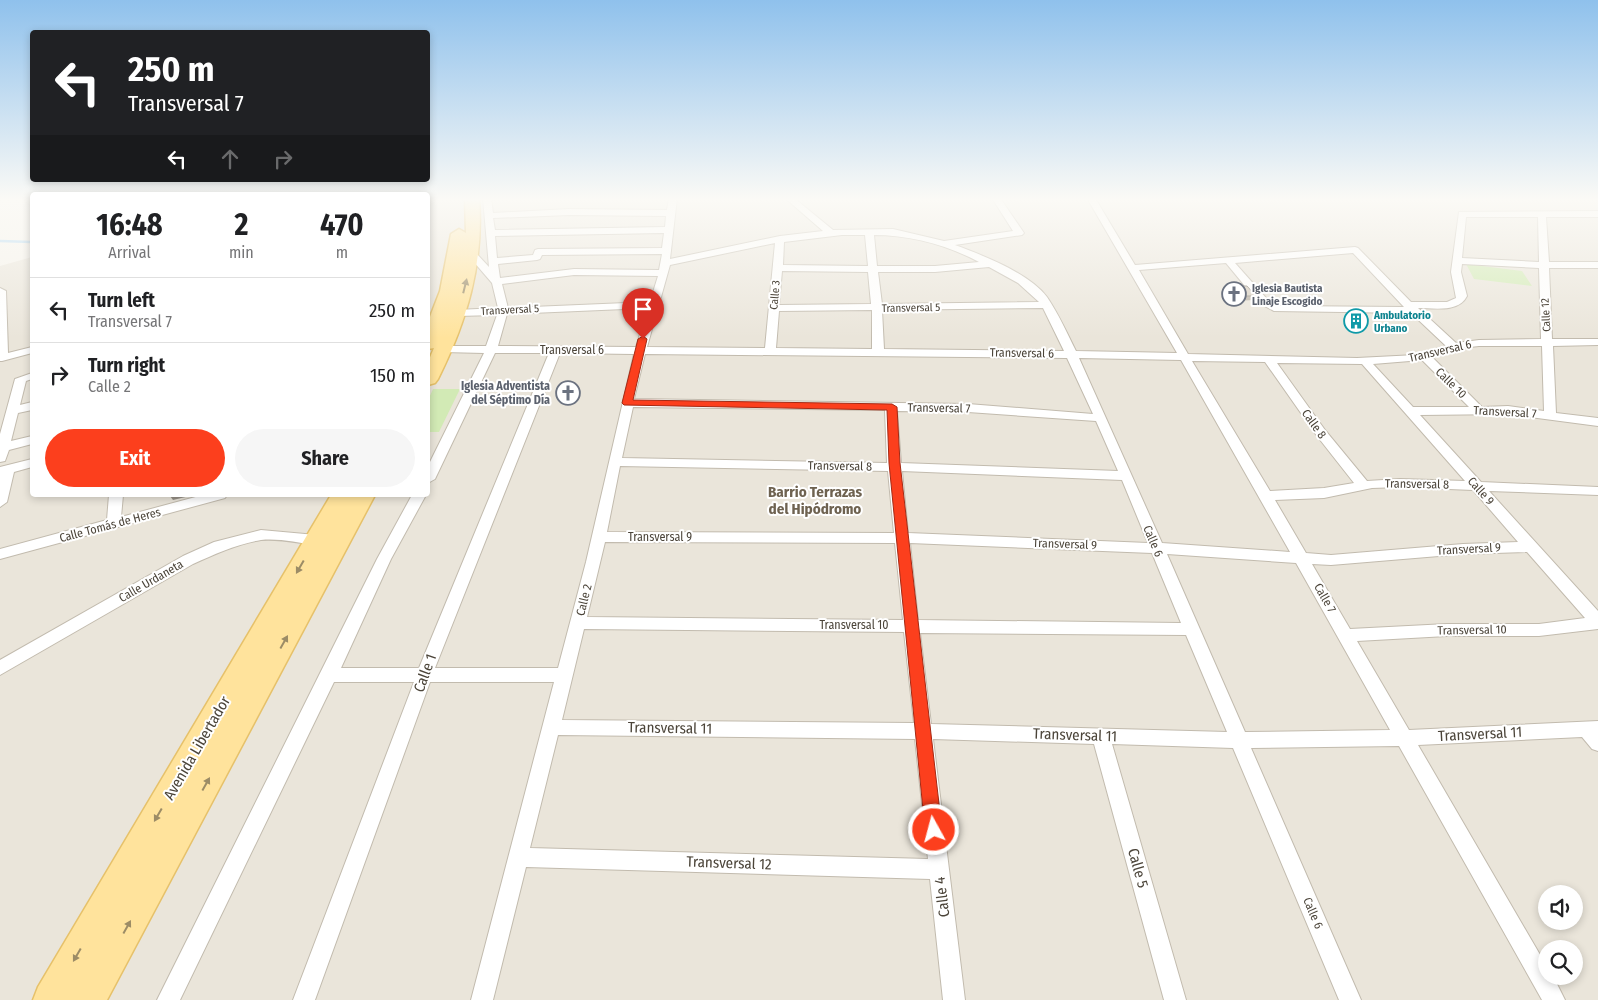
<!DOCTYPE html>
<html lang="en">
<head>
<meta charset="utf-8">
<style>
	body { margin:0; font-family:"Fira Sans Condensed",sans-serif; background:#f6f6f6; color:#202124; height:100vh; display:flex; flex-direction:column; font-size:19px; white-space:nowrap }
	* { box-sizing:border-box; margin:0 }
	p { font-size:16px; color:#757577 }
	.icon { flex:none; width:28px; height:28px; fill:none; stroke:currentColor; stroke-width:2; stroke-linecap:round; stroke-linejoin:round }
	.map { position:relative; flex:1; overflow:hidden }
	.panel { position:absolute; left:30px; top:192px; width:400px; height:305px; display:flex; flex-direction:column; background:#fff; border-radius:5px; box-shadow:0 2px 8px #0003 }
	.panel>* { flex:none }
	.hud { position:absolute; left:30px; top:30px; width:400px; height:152px; border-radius:5px; box-shadow:0 2px 8px #0003; background:#202124; color:#fff; overflow:hidden }
	.buttons { position:absolute; left:1538px; top:885px; display:grid; gap:10px }
	.buttons a { display:grid; place-items:center; width:45px; height:45px; border-radius:50%; background:#fff; box-shadow:0 2px 8px #0003; font-size:25px }
	.pin { position:absolute; display:grid; place-items:center; width:42px; height:42px; color:#fff; margin:-51px -21px; border-radius:50% 50% 50% 0; rotate:-45deg; box-shadow:0 0 5px #0007 }
	.pin .icon { rotate:45deg }
	.me { position:absolute; width:55px; margin:-28px; rotate:353deg; stroke-linejoin:round; filter:drop-shadow(0 0 4px #0008) }
	.turn { display:flex; align-items:center; gap:18px; height:105px; padding:0 15px; font-size:22px }
	.turn .icon { width:65px; height:65px; stroke-width:2.5 }
	.turn b { display:block; font-size:35px; line-height:42px }
	.lanes { display:flex; align-items:center; height:48px; padding:0 15px; background:#0003; justify-content:center; gap:25px; direction:ltr }
	.lanes .off { opacity:.35 }
	.eta { display:flex; justify-content:space-evenly; align-items:center; height:85px; text-align:center }
	.eta b { font-size:30px; font-weight:700; line-height:35px }
	.button { display:flex; gap:10px; margin-top:auto; padding:10px 15px }
	.button a { flex:1; height:58px; border-radius:30px; background:#fc3f1d; color:#fff; font-size:20px; font-weight:700; line-height:58px; text-align:center }
	.button a+a { background:#f6f6f6; color:#202124 }
	ul { padding:0; list-style:none }
	li { display:flex; align-items:center; gap:15px; height:65px; padding:0 15px; border-top:1px solid #e0e0e0 }
	li div { flex:1 }
	li b { display:block; font-size:19px }
	li em { font-style:normal }
	.map>svg:first-child { display:block }
</style>
</head>
<body>
<div class="map">
<svg width="1598" height="1000" viewBox="0 0 1598 1000">
	<rect width="100%" height="100%" fill="#f6f3ec"/>
	<path fill="#eae5da" fill-rule="evenodd" d="M428,198H1598V1000H0V266L32,257V495H428ZM1546,894H1574V921H1546ZM1546,949H1574V976H1546Z"/>
	<g fill="#d2eab5">
		<polygon points="1466,264 1522,271 1532,286 1474,279"/>
		<polygon points="433,389 460,389 439,432 428,432 428,400"/>
	</g>
	<g fill="none" stroke-linecap="round" stroke-linejoin="round">
		<polyline stroke="#a9d4f2" stroke-width="2.5" points="0,241 32,242"/>
		<g stroke="#c2bbae" stroke-width="2">
			<g id="street">
				<path d="M483,198H491L493,213L569,209L667,210L669,198H677L670,259L780,236L823,231L785,198H794L833,230L893,229L944,241L1013,231L992,198H1000L1024,233L1022,235L955,245C982,255 1029,273 1047,297C1058,313 1067,333 1076,351L1177,353L1087,198H1095L1135,265L1355,247L1358,248L1411,302H1447L1456,298L1451,272L1459,212L1598,211V217H1546L1549,262H1598V268H1549L1552,339H1598V345L1553,346L1556,413L1598,418V426L1508,414L1420,415L1481,482L1598,487V495L1489,491L1598,611V629L1539,636H1447L1357,641L1409,730L1598,721V751L1592,749L1582,737L1418,745L1546,965V976H1553L1565,1000H1542L1399,746L1251,748L1361,1000H1339L1233,748L1112,744L1186,1000H1164L1094,744L933,739L965,1000H943L930,879L526,867L493,1000H471L554,682H430L315,1000H293L414,682H334L180,1000H157L377,559L412,495H426L391,559L341,668H419L549,353H495L435,479L428,483V466L484,353L443,352L437,349L443,346H486L497,315L457,316L452,313L457,310L498,308L492,283L467,254L475,252L489,267ZM569,215L666,216L665,227L495,230L493,218ZM1466,217H1538L1539,262L1462,258ZM664,233L662,248L538,249L535,250L533,255L497,258L495,236ZM842,235H865L868,266L783,265L784,242ZM874,235C910,235 947,245 979,262L935,266H877ZM775,243L765,348L647,347L670,265ZM1353,253L1404,307L1280,306L1267,299L1235,263ZM662,254L659,270L574,269L500,278L498,264L537,260L540,259L542,255ZM1226,263L1259,303L1274,311L1411,313L1446,346L1416,355L1357,358L1188,354L1139,270ZM1462,264L1539,268L1541,339L1479,340L1456,343L1418,308C1433,308 1459,313 1467,296L1461,272ZM989,267L1018,283L1039,302L882,304L878,272H935ZM782,271L868,272L871,304L779,305ZM574,275L658,276L650,302L508,308L502,284ZM648,308L636,347L498,346L507,314ZM1043,308L1064,351L884,349L882,310ZM872,310V349L776,348L779,311ZM1479,346H1542L1544,411L1508,406L1482,407L1432,357L1461,348ZM560,353L634,354L586,562L558,668H435ZM645,354L1067,358L1093,414L968,404L634,399ZM1079,358L1181,360L1290,552L1162,543ZM1422,360L1469,407H1413L1373,364ZM1192,361L1265,362L1317,436L1354,483L1324,488L1270,491ZM1277,363L1362,364L1465,481L1400,479L1367,481L1325,430ZM633,407L885,410L887,463L622,458ZM897,411L968,412L1096,421L1118,471L901,463ZM620,466L888,471L894,533L607,532ZM902,471L1122,480L1148,543L908,533ZM1400,487L1473,490L1518,542L1463,544L1331,555L1306,553L1275,500L1324,498L1372,488ZM605,542L895,543L903,620L587,617ZM910,543L1152,553L1181,623L918,620ZM1527,552L1585,618L1539,624H1447L1350,629L1312,564L1331,565L1463,554ZM1167,554L1296,563L1390,730L1245,732ZM584,629L904,632L914,723L562,720ZM920,633L1186,635L1227,732L931,724ZM558,735L915,739L928,859L530,848Z"/>
				<polygon points="0,288 6,291 8,353 32,347 32,353 2,361 0,361"/>
				<polygon points="32,373 32,379 26,381 20,405 32,402 32,410 18,413 11,441 32,436 32,444 9,450 5,461 0,462 0,434 15,379"/>
				<polygon points="32,459 32,467 14,472 7,502 0,507 0,467"/>
				<polygon points="109,495 123,495 121,517 203,495 227,495 225,498 0,559 0,549 107,520"/>
				<path d="M261,530L316,535L321,536L323,540L321,544L316,545C298,543 279,538 261,540C237,544 215,554 193,564L0,675V660L183,556L214,542Z"/>
			</g>
		</g>
		<g stroke="#e6c16a" stroke-width="3">
			<g id="primary">
				<path d="M465,198H479C484,264 467,321 438,379L435,383L428,385V362L434,348L428,349V322L440,291L451,234L459,229L466,233Z"/>
				<polygon points="331,495 375,495 107,1000 33,1000 38,987"/>
			</g>
		</g>
		<use href="#street" fill="#fff" fill-rule="evenodd"/>
		<use href="#primary" fill="#ffe39c" fill-rule="evenodd"/>
	</g>
	<polygon fill="#bab2a6" points="1229,286 1256,296 1254,300 1236,301 1228,290"/>
	<polygon fill="#979187" points="173,495 194,495 173,500 170,496"/>
	<polygon fill="#d8cfc1" stroke="#979187" points="1229,286 1247,286 1256,296 1238,296"/>
	<defs><path id="oneway-solid" d="M-6-.8H1V-3.2L6.5 0L1 3.2V.8H-6Z" transform="scale(1.25)"/></defs>
	<g fill="#9c8c66">
		<use href="#oneway-solid" transform="translate(465 286) rotate(-76)"/>
		<use href="#oneway-solid" transform="translate(300 567) rotate(120)"/>
		<use href="#oneway-solid" transform="translate(284 642) rotate(-61)"/>
		<use href="#oneway-solid" transform="translate(206 784) rotate(-61)"/>
		<use href="#oneway-solid" transform="translate(158 815) rotate(120)"/>
		<use href="#oneway-solid" transform="translate(127 927) rotate(-61)"/>
		<use href="#oneway-solid" transform="translate(77 955) rotate(120)"/>
	</g>
	<linearGradient id="sky" x2="0" y2="1"><stop stop-color="#8fc1ec"/><stop offset="0.59" stop-color="#fbfaf6"/><stop offset="1" stop-color="#fbfaf6" stop-opacity="0"/></linearGradient>
	<rect width="1598" height="338" fill="url(#sky)"/>
	<polygon fill="#fc3f1d" stroke="#a42913" points="643,336 647,339 633,400 892,404 897,407 900,463 942,830 939,835 934,837 928,835 925,830 889,463 887,410 624,405 622,403 638,339"/>
	<defs>
		<g id="church-ring" transform="scale(1.25)"><circle r="9.5" fill="#fff" stroke="#6b7280" stroke-width="1.5"/><path d="M-1.2-6h2.4v3.5h3.3v2.4h-3.3V6h-2.4V-.1h-3.3v-2.4h3.3Z" fill="#6b7280"/></g>
		<g id="building-ring" transform="scale(1.25)"><circle r="9.5" fill="#fff" stroke="#0f9aa8" stroke-width="1.5"/><path d="M-4-6H4V6H1V3H-1V6H-4ZM-2.5-4.3h1.7v1.8h-1.7ZM.8-4.3h1.7v1.8H.8ZM-2.5-1h1.7V.8h-1.7ZM.8-1h1.7V.8H.8Z" fill="#0f9aa8"/></g>
	</defs>
	<g fill-rule="evenodd">
		<use href="#church-ring" x="1234" y="294"/>
		<use href="#building-ring" x="1356" y="321"/>
		<use href="#church-ring" x="568" y="393"/>
	</g>
	<g text-anchor="middle" dominant-baseline="central" stroke-width="4" stroke-linejoin="round" paint-order="stroke">
		<g font-size="11" font-weight="bold" fill="#5b616d" stroke="#fff" text-anchor="start">
			<text x="1252" y="288">Iglesia Bautista<tspan x="1252" dy="13">Linaje Escogido</tspan></text>
		</g>
		<g font-size="11" fill="#4b4439" stroke="#fff">
			<text transform="translate(775 295) rotate(-85)">Calle 3</text>
			<text transform="translate(911 308) rotate(-1)">Transversal 5</text>
			<text transform="translate(510 310) rotate(-3)">Transversal 5</text>
			<text transform="translate(1546 315) rotate(-93)">Calle 12</text>
		</g>
		<g font-size="11" font-weight="bold" fill="#0d838f" stroke="#fff" text-anchor="start">
			<text x="1374" y="315">Ambulatorio<tspan x="1374" dy="13">Urbano</tspan></text>
		</g>
		<g font-size="12" fill="#4b4439" stroke="#fff">
			<text x="572" y="350">Transversal 6</text>
			<text transform="translate(1440 351) rotate(-13)">Transversal 6</text>
			<text transform="translate(1022 353) rotate(1)">Transversal 6</text>
			<text transform="translate(1451 383) rotate(44)">Calle 10</text>
			<text transform="translate(939 408) rotate(1)">Transversal 7</text>
			<text transform="translate(1505 412) rotate(3)">Transversal 7</text>
			<text transform="translate(1314 424) rotate(54)">Calle 8</text>
			<text transform="translate(840 466) rotate(1)">Transversal 8</text>
			<text transform="translate(1417 484) rotate(1)">Transversal 8</text>
			<text transform="translate(1481 491) rotate(48)">Calle 9</text>
			<text transform="translate(110 525) rotate(-15)">Calle Tomás de Heres</text>
			<text x="660" y="537">Transversal 9</text>
			<text transform="translate(1153 541) rotate(67)">Calle 6</text>
			<text transform="translate(1065 544) rotate(2)">Transversal 9</text>
			<text transform="translate(1469 549) rotate(-3)">Transversal 9</text>
			<text transform="translate(151 581) rotate(-30)">Calle Urdaneta</text>
			<text transform="translate(1325 598) rotate(60)">Calle 7</text>
			<text transform="translate(584 600) rotate(-76)">Calle 2</text>
			<text x="854" y="625">Transversal 10</text>
			<text transform="translate(1472 630) rotate(-1)">Transversal 10</text>
			<text transform="translate(1313 913) rotate(67)">Calle 6</text>
		</g>
		<g font-size="12" font-weight="bold" fill="#5b616d" stroke="#fff" text-anchor="end">
			<text x="550" y="386">Iglesia Adventista<tspan x="550" dy="14">del Séptimo Día</tspan></text>
		</g>
		<g font-size="15" font-weight="bold" fill="#6e6250" stroke="#fff">
			<text x="815" y="492">Barrio Terrazas<tspan x="815" dy="17">del Hipódromo</tspan></text>
		</g>
		<g font-size="15" fill="#4b4439" stroke="#fff">
			<text transform="translate(425 673) rotate(-70)">Calle 1</text>
			<text transform="translate(670 728) rotate(1)">Transversal 11</text>
			<text transform="translate(1480 734) rotate(-3)">Transversal 11</text>
			<text transform="translate(1075 735) rotate(2)">Transversal 11</text>
			<text transform="translate(197 748) rotate(-60)">Avenida Libertador</text>
			<text transform="translate(729 863) rotate(2)">Transversal 12</text>
			<text transform="translate(1138 868) rotate(74)">Calle 5</text>
			<text transform="translate(942 897) rotate(-97)">Calle 4</text>
		</g>
	</g>
</svg>
<div class="buttons">
<a><svg class="icon" aria-label="sound" viewBox="0 0 24 24"><path d="M4 9h4l5-4v14l-5-4H4zM17 9q2 3 0 6"/></svg></a>
<a><svg class="icon" aria-label="search" viewBox="0 0 24 24"><circle cx="10" cy="10" r="6"/><path d="M15 15l6 6"/></svg></a>
</div>
<div class="pin" style="left:643px;top:339px;background:#d93025"><svg class="icon" aria-label="arrive" viewBox="0 0 24 24"><path d="M6 21V4h12l-3 4 3 4H6"/></svg></div>
<svg class="me" style="left:934px;top:830px" viewBox="-20 -20 40 40"><circle r="17" fill="#fc3f1d" stroke="#fff" stroke-width="3"/><path d="M0-11L8 9 0 5-8 9z" fill="#fff"/></svg>
<div class="hud">
<div class="turn"><svg class="icon" aria-label="left" viewBox="0 0 24 24"><path d="M17 20v-9H6M10 6l-5 5 5 5"/></svg><div><b>250 m</b>Transversal 7</div></div>
<div class="lanes"><svg class="icon" aria-label="left" viewBox="0 0 24 24"><path d="M17 20v-9H6M10 6l-5 5 5 5"/></svg><svg class="icon off" aria-label="ahead" viewBox="0 0 24 24"><path d="M12 20V5M6 11l6-6 6 6"/></svg><svg class="icon off" aria-label="right" viewBox="0 0 24 24"><path d="M7 20v-9h11M14 6l5 5-5 5"/></svg></div>
</div>
<section class="panel">
<div class="eta">
<div><b>16:48</b><p>Arrival</p></div>
<div><b>2</b><p>min</p></div>
<div><b>470</b><p>m</p></div>
</div>
<ul>
<li><svg class="icon" aria-label="left" viewBox="0 0 24 24"><path d="M17 20v-9H6M10 6l-5 5 5 5"/></svg><div><b>Turn left</b><p>Transversal 7</p></div><em>250 m</em></li>
<li><svg class="icon" aria-label="right" viewBox="0 0 24 24"><path d="M7 20v-9h11M14 6l5 5-5 5"/></svg><div><b>Turn right</b><p>Calle 2</p></div><em>150 m</em></li>
</ul>
<div class="button"><a>Exit</a><a>Share</a></div>
</section>
</div>
</body>
</html>
